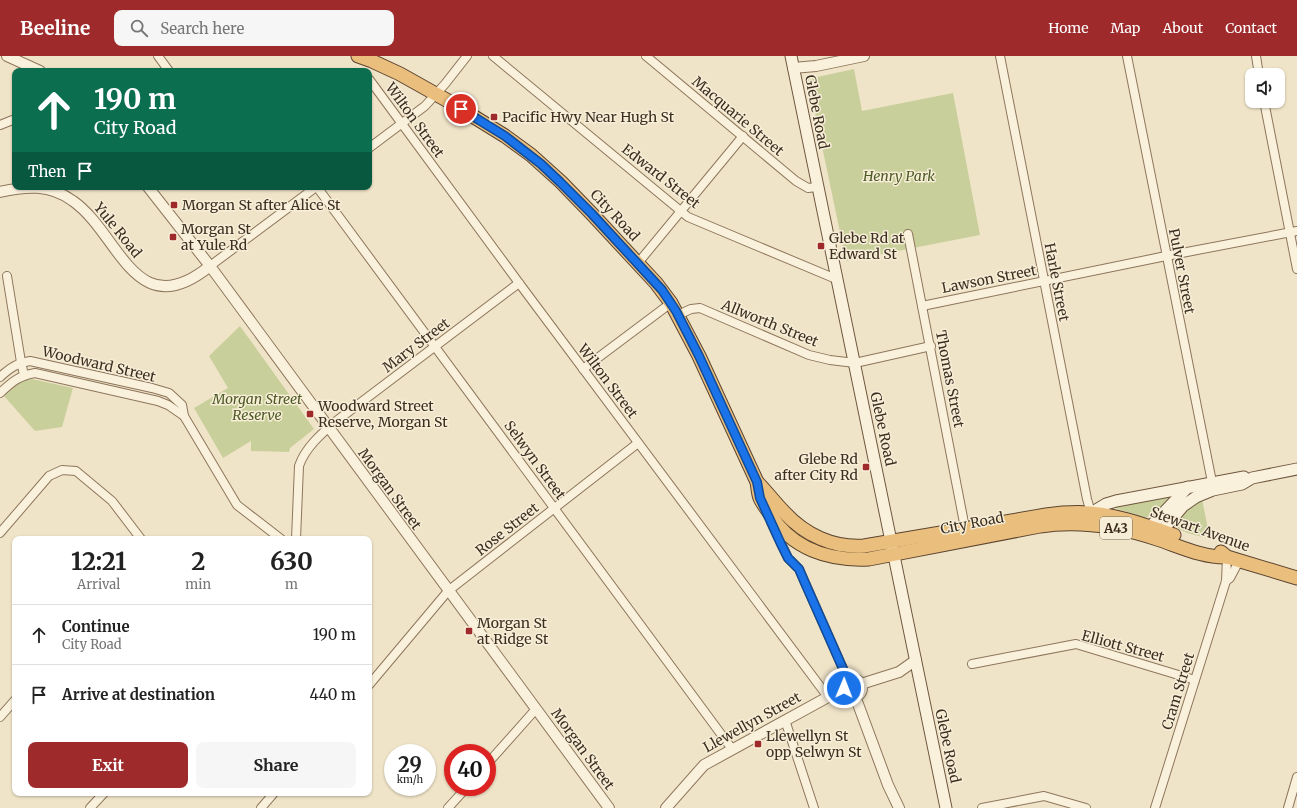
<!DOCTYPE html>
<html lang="en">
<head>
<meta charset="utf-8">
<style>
	body { margin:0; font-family:Merriweather,serif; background:#f6f6f6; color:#222; height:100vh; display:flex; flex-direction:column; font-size:15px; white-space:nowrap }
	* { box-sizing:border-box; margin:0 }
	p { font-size:13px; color:#767676 }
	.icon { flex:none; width:22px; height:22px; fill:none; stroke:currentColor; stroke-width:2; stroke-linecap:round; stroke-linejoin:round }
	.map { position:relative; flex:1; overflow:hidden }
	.drawer { position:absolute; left:12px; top:480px; width:360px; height:260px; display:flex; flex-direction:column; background:#fff; border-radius:8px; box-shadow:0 1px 3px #0004 }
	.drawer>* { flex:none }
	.banner { position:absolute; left:12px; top:12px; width:360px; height:122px; border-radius:8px; box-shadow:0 1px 3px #0004; background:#0b6e4f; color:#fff; overflow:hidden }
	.tools { position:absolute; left:1245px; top:12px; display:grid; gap:8px }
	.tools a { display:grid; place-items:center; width:40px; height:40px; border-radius:8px; background:#fff; box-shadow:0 1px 3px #0004; font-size:20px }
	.speed { position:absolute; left:384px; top:688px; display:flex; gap:8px; font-size:20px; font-weight:700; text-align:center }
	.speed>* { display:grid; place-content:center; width:52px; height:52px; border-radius:50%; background:#fff; box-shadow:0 1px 3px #0004; line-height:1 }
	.speed small { font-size:10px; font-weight:400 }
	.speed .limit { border:6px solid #d22; background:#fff; color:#111 }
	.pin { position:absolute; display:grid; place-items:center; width:34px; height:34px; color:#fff; margin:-17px; border:2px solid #fff; border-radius:50%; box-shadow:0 1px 4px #0007 }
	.me { position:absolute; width:44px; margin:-22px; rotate:1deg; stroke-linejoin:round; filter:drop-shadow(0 0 3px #0008) }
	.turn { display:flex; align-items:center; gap:14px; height:84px; padding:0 16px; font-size:18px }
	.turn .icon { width:52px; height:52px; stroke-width:2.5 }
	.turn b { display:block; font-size:28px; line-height:34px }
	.then { display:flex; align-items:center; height:38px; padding:0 16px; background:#0003; gap:8px; font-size:15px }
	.eta { display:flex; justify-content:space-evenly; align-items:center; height:68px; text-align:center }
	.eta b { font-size:24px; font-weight:700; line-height:28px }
	.action { display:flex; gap:8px; margin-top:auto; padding:8px 16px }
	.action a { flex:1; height:46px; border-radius:8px; background:#9e2a2b; color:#fff; font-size:16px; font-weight:700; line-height:46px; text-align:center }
	.action a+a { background:#f6f6f6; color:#222 }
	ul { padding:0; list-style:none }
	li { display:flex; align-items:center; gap:12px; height:60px; padding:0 16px; border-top:1px solid #e0e0e0 }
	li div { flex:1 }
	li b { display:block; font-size:15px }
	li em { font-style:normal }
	header { display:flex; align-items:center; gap:24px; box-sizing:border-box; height:56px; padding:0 20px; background:#9e2a2b; color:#fff }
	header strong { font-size:19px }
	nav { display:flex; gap:22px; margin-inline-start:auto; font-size:14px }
	.search { width:280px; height:36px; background:#f6f6f6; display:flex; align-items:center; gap:10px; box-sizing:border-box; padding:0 14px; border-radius:8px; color:#767676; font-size:15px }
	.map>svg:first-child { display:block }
</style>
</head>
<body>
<header>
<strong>Beeline</strong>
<div class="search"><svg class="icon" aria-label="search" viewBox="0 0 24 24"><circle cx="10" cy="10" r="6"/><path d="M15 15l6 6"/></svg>Search here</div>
<nav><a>Home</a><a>Map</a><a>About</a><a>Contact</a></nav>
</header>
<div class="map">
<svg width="1297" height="752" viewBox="0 0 1297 752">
	<rect width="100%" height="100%" fill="#f0e4c8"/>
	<g fill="#c9cf9b">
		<polygon points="854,13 862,55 953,37 980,179 846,205 808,23"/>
		<polygon points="240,270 314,373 290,392 289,396 251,395 251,385 223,402 194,352 228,332 209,300"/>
		<polygon points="32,323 73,332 62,371 35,375 4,340 21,325"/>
		<polygon points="1173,440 1146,462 1109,450 1116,448"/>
		<path d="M1202,443L1210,483C1199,479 1181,478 1174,468L1176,460Z"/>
	</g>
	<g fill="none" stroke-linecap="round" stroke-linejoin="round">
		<g stroke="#8d765c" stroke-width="10">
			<g id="minor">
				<polyline points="158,0 169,15"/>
				<polyline points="493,0 688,161 836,223"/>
				<polyline points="646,0 796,125 808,132 817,131"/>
				<polyline points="1000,0 1087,443 1091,457"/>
				<polyline points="1127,0 1213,431"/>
				<polyline points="1256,0 1259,19"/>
				<polyline points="369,23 519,227 828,641"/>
				<polyline points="1264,45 1297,213"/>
				<polyline points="0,69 15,63"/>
				<polyline points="369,92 425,50 445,28 467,0"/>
				<polyline points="317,131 732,693"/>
				<polyline points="908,178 965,472"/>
				<polyline points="638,207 743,80"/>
				<polyline points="210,210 316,131"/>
				<polyline points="7,220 21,306 24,319"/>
				<polyline points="922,250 1166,200 1297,175"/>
				<polyline points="678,259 691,253 700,252 809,299 830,304 855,307 931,290"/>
				<polyline points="583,313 671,247"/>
				<path d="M0,321C10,312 17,307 30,305L152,332L169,337L182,349L184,360L237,449L281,483"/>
				<path d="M0,337C12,326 18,320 35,317L158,345L168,349L184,360"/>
				<polyline points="771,466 788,502 799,513 848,624"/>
				<polyline points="0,477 49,420 62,414 76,415 112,445 141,483"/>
				<path d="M296,483L299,410C305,392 321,378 335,366L519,227"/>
				<polyline points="1226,525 1230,522 1239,505"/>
				<polyline points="972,608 1076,588 1195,624"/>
				<polyline points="369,629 448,535 638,387"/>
				<polyline points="0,661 15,644"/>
				<polyline points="785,664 814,752"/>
				<polyline points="487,708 536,653"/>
				<polyline points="90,752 104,737"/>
				<polyline points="261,752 274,737"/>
				<polyline points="448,752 467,731"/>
				<polyline points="982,752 1044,740 1086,752"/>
				<polyline points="1155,752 1226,525 1227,501"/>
				<polyline points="1288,752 1297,721"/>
			</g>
		</g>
		<g stroke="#8d765c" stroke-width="12">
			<g id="tertiary">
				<polyline points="7,0 40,15"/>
				<polyline points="793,12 816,10 864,0"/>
				<polyline points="148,131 210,210 609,752"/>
				<path d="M0,136C26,130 50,128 73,145C120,178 135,271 210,210"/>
				<circle cx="853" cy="632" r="9"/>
				<polyline points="861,628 899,616 916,604"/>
				<polyline points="854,641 858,648 888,729 899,752"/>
				<polyline points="666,752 704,709 828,641 844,634"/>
			</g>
		</g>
		<g stroke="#6f573f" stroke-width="13">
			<g id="secondary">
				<polyline points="791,0 946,752"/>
				<polyline points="1188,431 1150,471 1152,481 1162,475 1183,450 1196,441 1213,434 1242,428 1252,422 1297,413"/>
				<polyline points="1091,457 1106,448 1116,445 1244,421"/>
			</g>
		</g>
		<g stroke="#5b4430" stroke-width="15">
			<g id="trunk">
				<path d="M358,0L372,5L400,18L450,46L505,80L531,99L561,126L592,158L656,227L671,247L699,300L757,426C758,431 758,437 760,442C762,447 767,453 770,458C792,493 829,505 869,503L1040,470C1080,464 1118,470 1157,483C1179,490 1203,502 1227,501"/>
				<path d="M757,426C767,436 775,447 784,456C805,479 833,492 864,490L1046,459C1060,457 1075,456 1090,457C1118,459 1147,470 1174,479"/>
				<polyline points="1221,496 1227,501 1297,522"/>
			</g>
		</g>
		<use href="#minor" stroke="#faf1dc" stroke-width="8"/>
		<use href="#tertiary" stroke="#faf1dc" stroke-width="10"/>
		<use href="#secondary" stroke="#faf1dc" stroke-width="11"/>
		<use href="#trunk" stroke="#eabe7c" stroke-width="13"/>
	</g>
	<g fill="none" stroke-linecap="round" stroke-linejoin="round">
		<g stroke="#114b97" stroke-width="10">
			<polyline id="route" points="461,53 505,80 541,108 560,126 592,158 662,234 676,255 699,300 757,426 760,442 781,488 788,502 799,513 805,527 848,624 844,628 844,632"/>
		</g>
		<use href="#route" stroke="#1a73e8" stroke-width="7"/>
	</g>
	<g fill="#9e2a2b" stroke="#f7eed8" stroke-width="1.5">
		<rect x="490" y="57" width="8" height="8" rx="2"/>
		<rect x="170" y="145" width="8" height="8" rx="2"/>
		<rect x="169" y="177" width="8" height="8" rx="2"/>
		<rect x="817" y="186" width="8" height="8" rx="2"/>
		<rect x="306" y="354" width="8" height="8" rx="2"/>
		<rect x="862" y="407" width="8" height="8" rx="2"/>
		<rect x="465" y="571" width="8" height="8" rx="2"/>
		<rect x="754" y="684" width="8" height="8" rx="2"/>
	</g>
	<g text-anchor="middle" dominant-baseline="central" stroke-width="3" stroke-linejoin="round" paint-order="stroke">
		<rect fill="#f7eed8" stroke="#756857" stroke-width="1" x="1100" y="461" width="32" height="22" rx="3"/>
		<g font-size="13" font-weight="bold" fill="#3d2e20">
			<text x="1116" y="472">A43</text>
		</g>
		<g font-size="14" fill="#3d2e20" stroke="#f7eed8">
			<text transform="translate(817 56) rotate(79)">Glebe Road</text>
			<text transform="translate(738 60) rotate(40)">Macquarie Street</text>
			<text transform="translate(415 64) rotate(54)">Wilton Street</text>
			<text transform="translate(661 120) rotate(38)">Edward Street</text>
			<text transform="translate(615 159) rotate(47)">City Road</text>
			<text transform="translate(118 174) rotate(51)">Yule Road</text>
			<text transform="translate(1182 215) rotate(79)">Pulver Street</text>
			<text transform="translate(989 223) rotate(-11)">Lawson Street</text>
			<text transform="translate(1057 226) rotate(79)">Harle Street</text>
			<text transform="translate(770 267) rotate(22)">Allworth Street</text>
			<text transform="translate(416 289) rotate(-37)">Mary Street</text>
			<text transform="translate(99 308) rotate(13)">Woodward Street</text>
			<text transform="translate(950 323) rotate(79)">Thomas Street</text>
			<text transform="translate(608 325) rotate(53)">Wilton Street</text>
			<text transform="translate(883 373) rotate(78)">Glebe Road</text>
			<text transform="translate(535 404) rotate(54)">Selwyn Street</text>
			<text transform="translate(390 433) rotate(54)">Morgan Street</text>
			<text transform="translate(972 467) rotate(-11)">City Road</text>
			<text transform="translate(507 473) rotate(-38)">Rose Street</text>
			<text transform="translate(1200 473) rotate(20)">Stewart Avenue</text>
			<text transform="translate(1123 590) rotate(15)">Elliott Street</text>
			<text transform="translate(1178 635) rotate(-73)">Cram Street</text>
			<text transform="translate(752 666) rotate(-29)">Llewellyn Street</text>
			<text transform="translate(948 690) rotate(78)">Glebe Road</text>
			<text transform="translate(583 693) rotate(54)">Morgan Street</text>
		</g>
		<g font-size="14" fill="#3d2e20" stroke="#f7eed8" text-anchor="start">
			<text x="502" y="61">Pacific Hwy Near Hugh St</text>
			<text x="182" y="149">Morgan St after Alice St</text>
			<text x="181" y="173">Morgan St<tspan x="181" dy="16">at Yule Rd</tspan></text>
			<text x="829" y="182">Glebe Rd at<tspan x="829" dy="16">Edward St</tspan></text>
			<text x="318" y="350">Woodward Street<tspan x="318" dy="16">Reserve, Morgan St</tspan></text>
			<text x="858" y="403" text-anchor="end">Glebe Rd<tspan x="858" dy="16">after City Rd</tspan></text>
			<text x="477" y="567">Morgan St<tspan x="477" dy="16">at Ridge St</tspan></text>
			<text x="766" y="680">Llewellyn St<tspan x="766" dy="16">opp Selwyn St</tspan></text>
		</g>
		<g font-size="14" font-style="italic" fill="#4d5a26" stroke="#f7eed8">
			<text x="899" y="120">Henry Park</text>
			<text x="257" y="343">Morgan Street<tspan x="257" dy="16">Reserve</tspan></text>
		</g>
	</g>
</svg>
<div class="tools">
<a><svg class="icon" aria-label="sound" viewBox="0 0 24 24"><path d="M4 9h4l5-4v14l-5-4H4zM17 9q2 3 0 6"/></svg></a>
</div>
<div class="speed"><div>29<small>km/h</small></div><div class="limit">40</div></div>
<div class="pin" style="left:461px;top:53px;background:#d93025"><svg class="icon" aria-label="arrive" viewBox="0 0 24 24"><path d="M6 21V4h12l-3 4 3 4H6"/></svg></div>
<svg class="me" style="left:844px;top:632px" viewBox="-20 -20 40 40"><circle r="17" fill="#1a73e8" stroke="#fff" stroke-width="3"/><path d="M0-11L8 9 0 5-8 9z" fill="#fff"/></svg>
<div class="banner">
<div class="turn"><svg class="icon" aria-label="ahead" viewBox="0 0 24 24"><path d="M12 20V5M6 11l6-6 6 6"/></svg><div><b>190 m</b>City Road</div></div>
<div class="then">Then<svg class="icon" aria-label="arrive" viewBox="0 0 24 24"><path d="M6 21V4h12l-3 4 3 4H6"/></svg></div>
</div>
<section class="drawer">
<div class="eta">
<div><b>12:21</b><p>Arrival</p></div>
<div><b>2</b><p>min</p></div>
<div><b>630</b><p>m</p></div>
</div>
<ul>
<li><svg class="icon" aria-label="ahead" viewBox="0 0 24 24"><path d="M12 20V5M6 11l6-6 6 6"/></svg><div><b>Continue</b><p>City Road</p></div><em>190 m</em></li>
<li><svg class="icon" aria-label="arrive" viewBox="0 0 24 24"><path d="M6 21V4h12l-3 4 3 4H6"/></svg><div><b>Arrive at destination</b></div><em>440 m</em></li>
</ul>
<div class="action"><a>Exit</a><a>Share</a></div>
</section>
</div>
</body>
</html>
